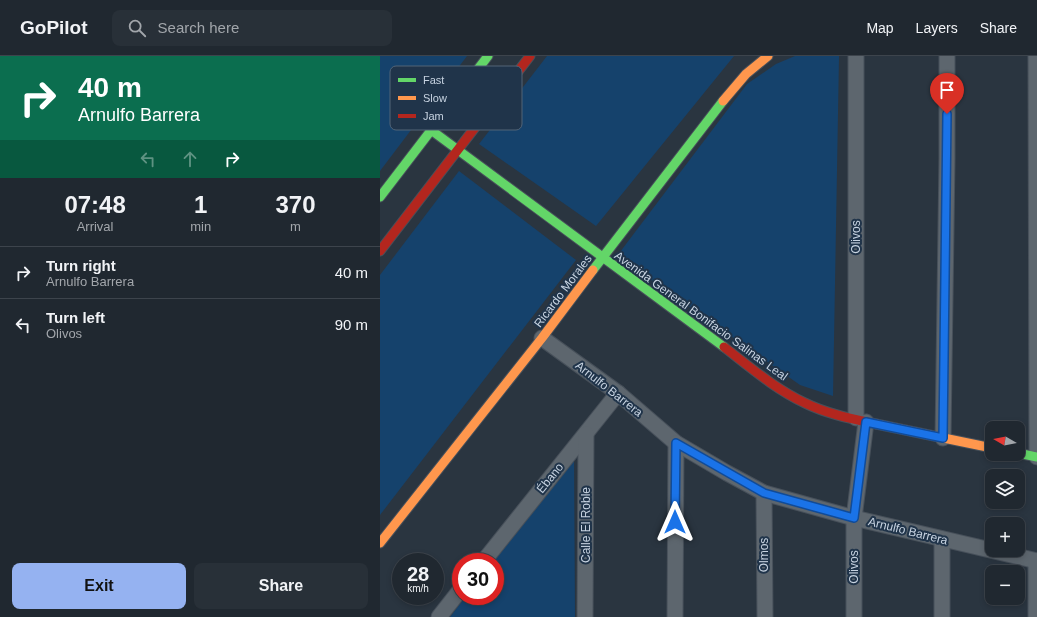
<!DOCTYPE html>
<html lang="en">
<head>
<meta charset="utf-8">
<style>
	body { margin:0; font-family:Arial,sans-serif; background:#283038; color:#f1f3f6; height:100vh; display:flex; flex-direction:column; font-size:15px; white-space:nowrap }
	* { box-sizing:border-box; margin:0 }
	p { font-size:13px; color:#a2a6ab }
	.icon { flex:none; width:22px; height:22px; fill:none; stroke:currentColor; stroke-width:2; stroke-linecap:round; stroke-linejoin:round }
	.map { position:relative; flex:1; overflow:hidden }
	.panel { display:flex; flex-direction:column; background:#202830; width:380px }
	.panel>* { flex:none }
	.hud { background:#0b6e4f; color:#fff; overflow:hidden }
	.needle { width:26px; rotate:279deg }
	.tools { position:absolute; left:605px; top:365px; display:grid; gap:8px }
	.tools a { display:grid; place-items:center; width:40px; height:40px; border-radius:8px; background:#202830; box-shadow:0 2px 6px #0003,0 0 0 1px #3d444c; font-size:20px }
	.speed { position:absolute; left:12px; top:497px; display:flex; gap:8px; font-size:20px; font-weight:700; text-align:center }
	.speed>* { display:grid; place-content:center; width:52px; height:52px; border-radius:50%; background:#202830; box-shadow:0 2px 6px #0003,0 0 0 1px #3d444c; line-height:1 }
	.speed small { font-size:10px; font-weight:400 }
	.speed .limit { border:6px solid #d22; background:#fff; color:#111 }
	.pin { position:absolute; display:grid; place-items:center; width:34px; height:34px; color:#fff; margin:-41px -17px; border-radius:50% 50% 50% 0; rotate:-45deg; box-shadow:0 0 4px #0007 }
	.pin .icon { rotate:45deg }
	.me { position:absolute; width:44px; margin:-22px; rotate:0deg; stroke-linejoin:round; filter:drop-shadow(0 0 3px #0008) }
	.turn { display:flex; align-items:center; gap:14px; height:84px; padding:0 12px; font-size:18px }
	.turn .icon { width:52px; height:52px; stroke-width:2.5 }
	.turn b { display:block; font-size:28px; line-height:34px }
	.lanes { display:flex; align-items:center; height:38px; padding:0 12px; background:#0003; justify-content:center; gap:20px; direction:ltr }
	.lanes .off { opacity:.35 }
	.eta { display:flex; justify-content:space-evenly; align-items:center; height:68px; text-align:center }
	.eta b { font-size:24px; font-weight:800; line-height:28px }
	.button { display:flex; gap:8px; margin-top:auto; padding:8px 12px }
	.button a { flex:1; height:46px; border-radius:8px; background:#95b2f1; color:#111; font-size:16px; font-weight:800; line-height:46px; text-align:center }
	.button a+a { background:#283038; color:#f1f3f6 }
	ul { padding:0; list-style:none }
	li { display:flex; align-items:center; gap:12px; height:52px; padding:0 12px; border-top:1px solid #3d444c }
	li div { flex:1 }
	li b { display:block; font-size:15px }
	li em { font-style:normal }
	header { display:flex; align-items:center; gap:24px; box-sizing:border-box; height:56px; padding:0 20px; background:#202830; border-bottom:1px solid #3d444c }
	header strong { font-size:19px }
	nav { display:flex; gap:22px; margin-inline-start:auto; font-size:14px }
	.search { width:280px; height:36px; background:#283038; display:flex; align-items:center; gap:10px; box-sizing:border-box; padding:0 14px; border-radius:8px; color:#a2a6ab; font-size:15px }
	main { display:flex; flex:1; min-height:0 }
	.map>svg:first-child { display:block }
</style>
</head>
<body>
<header>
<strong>GoPilot</strong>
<div class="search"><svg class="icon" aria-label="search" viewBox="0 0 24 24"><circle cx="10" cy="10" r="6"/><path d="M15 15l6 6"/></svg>Search here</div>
<nav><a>Map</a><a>Layers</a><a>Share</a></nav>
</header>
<main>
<section class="panel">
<div class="hud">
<div class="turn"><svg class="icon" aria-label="right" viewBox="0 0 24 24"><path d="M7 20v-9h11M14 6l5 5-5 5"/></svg><div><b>40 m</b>Arnulfo Barrera</div></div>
<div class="lanes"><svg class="icon off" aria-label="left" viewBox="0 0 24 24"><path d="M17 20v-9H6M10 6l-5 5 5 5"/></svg><svg class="icon off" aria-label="ahead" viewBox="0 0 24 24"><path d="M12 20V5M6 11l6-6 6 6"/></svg><svg class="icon" aria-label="right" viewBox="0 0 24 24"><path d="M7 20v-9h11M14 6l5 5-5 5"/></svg></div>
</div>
<div class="eta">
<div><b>07:48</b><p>Arrival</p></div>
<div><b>1</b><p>min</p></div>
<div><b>370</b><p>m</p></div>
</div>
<ul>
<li><svg class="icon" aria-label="right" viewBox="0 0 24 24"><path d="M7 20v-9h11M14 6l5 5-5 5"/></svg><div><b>Turn right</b><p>Arnulfo Barrera</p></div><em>40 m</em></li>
<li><svg class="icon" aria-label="left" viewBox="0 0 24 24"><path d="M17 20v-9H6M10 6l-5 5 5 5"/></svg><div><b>Turn left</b><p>Olivos</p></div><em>90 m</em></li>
</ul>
<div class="button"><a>Exit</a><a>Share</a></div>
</section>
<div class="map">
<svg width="657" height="561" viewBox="0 0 657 561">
	<rect width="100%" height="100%" fill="#2a3540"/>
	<g fill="#15426c">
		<polygon points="0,0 87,0 0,115"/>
		<polygon points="167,0 354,0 216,170 99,88"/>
		<polygon points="415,0 459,0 453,340 420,329 237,200 367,28 396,8"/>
		<polygon points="79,115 196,204 0,459 0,219"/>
		<polygon points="194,399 195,561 70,561 86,540 115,540 115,506 112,506"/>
	</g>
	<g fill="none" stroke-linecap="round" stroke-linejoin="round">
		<g stroke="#47505a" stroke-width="17">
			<g id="street">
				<polyline points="656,0 657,401"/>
				<polyline points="162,282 238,337 296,387 347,417 384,437 474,462 657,505"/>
				<polyline points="476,362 476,0"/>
				<polyline points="563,382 567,102 567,0"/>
				<polyline points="384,437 385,561"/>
				<polyline points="562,483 562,561"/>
				<polyline points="656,505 656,561"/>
				<polyline points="103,506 238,337"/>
				<polyline points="59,561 81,533"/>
				<polyline points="205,561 206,378"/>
				<polyline points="295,561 296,387"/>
				<polyline points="474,561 474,462 486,366"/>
			</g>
		</g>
		<g stroke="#47505a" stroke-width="11">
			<g id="fast">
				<polyline points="51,74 344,291"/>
				<polyline points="0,141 108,0"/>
				<polyline points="213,214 343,45"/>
				<polyline points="638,397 657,401"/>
			</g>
		</g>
		<g stroke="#47505a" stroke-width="11">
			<g id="slow">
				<polyline points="343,45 366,18 388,0"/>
				<polyline points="496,368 612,392"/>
				<polyline points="0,487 162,282 213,214"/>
			</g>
		</g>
		<g stroke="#47505a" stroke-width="11">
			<g id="jam">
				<polyline points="0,195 150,0"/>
				<path d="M344,291C370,311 395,333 425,347C447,358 473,363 496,368"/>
			</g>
		</g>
		<use href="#street" stroke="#5d666e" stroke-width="15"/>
		<use href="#fast" stroke="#63d668" stroke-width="9"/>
		<use href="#slow" stroke="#ff974d" stroke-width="9"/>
		<use href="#jam" stroke="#b3261e" stroke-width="9"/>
	</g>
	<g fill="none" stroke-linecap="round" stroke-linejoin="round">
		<g stroke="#114b97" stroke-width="10">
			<polyline id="route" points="295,466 296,387 384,437 474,462 486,366 563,382 567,58"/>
		</g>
		<use href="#route" stroke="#1a73e8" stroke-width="7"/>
	</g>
	<g text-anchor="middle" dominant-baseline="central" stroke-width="4" stroke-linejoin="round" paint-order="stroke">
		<g font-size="12" fill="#c7d3e1" stroke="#20344a">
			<text transform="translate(476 181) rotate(-90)">Olivos</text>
			<text transform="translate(183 235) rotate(-53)">Ricardo Morales</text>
			<text transform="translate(321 260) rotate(36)">Avenida General Bonifacio Salinas Leal</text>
			<text transform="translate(229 333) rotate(38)">Arnulfo Barrera</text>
			<text transform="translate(170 422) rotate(-51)">Ébano</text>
			<text transform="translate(206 469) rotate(-90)">Calle El Roble</text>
			<text transform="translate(528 475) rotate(14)">Arnulfo Barrera</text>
			<text transform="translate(384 499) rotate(-90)">Olmos</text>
			<text transform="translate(474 511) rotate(-90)">Olivos</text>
		</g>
	</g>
	<rect x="10" y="10" width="132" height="64" rx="6" fill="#20344a" stroke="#526477" stroke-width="1"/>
	<rect x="18" y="22" width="18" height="4" fill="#63d668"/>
	<rect x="18" y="40" width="18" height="4" fill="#ff974d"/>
	<rect x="18" y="58" width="18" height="4" fill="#b3261e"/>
	<g font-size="11" fill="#c7d3e1">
		<text x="43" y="28">Fast</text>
		<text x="43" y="46">Slow</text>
		<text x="43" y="64">Jam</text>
	</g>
</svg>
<div class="tools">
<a><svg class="needle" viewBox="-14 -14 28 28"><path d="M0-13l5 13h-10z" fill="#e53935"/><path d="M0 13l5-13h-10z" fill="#a2a6ab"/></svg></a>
<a><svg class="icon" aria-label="layers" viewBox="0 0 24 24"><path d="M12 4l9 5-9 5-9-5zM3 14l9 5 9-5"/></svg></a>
<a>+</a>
<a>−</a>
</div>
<div class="speed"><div>28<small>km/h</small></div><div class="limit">30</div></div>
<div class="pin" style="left:567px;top:58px;background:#d93025"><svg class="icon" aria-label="arrive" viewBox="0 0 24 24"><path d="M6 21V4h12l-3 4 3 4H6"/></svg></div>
<svg class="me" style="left:295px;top:466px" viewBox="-20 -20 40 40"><path d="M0-17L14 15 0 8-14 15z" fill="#1a73e8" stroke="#fff" stroke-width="4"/></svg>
</div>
</main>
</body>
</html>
